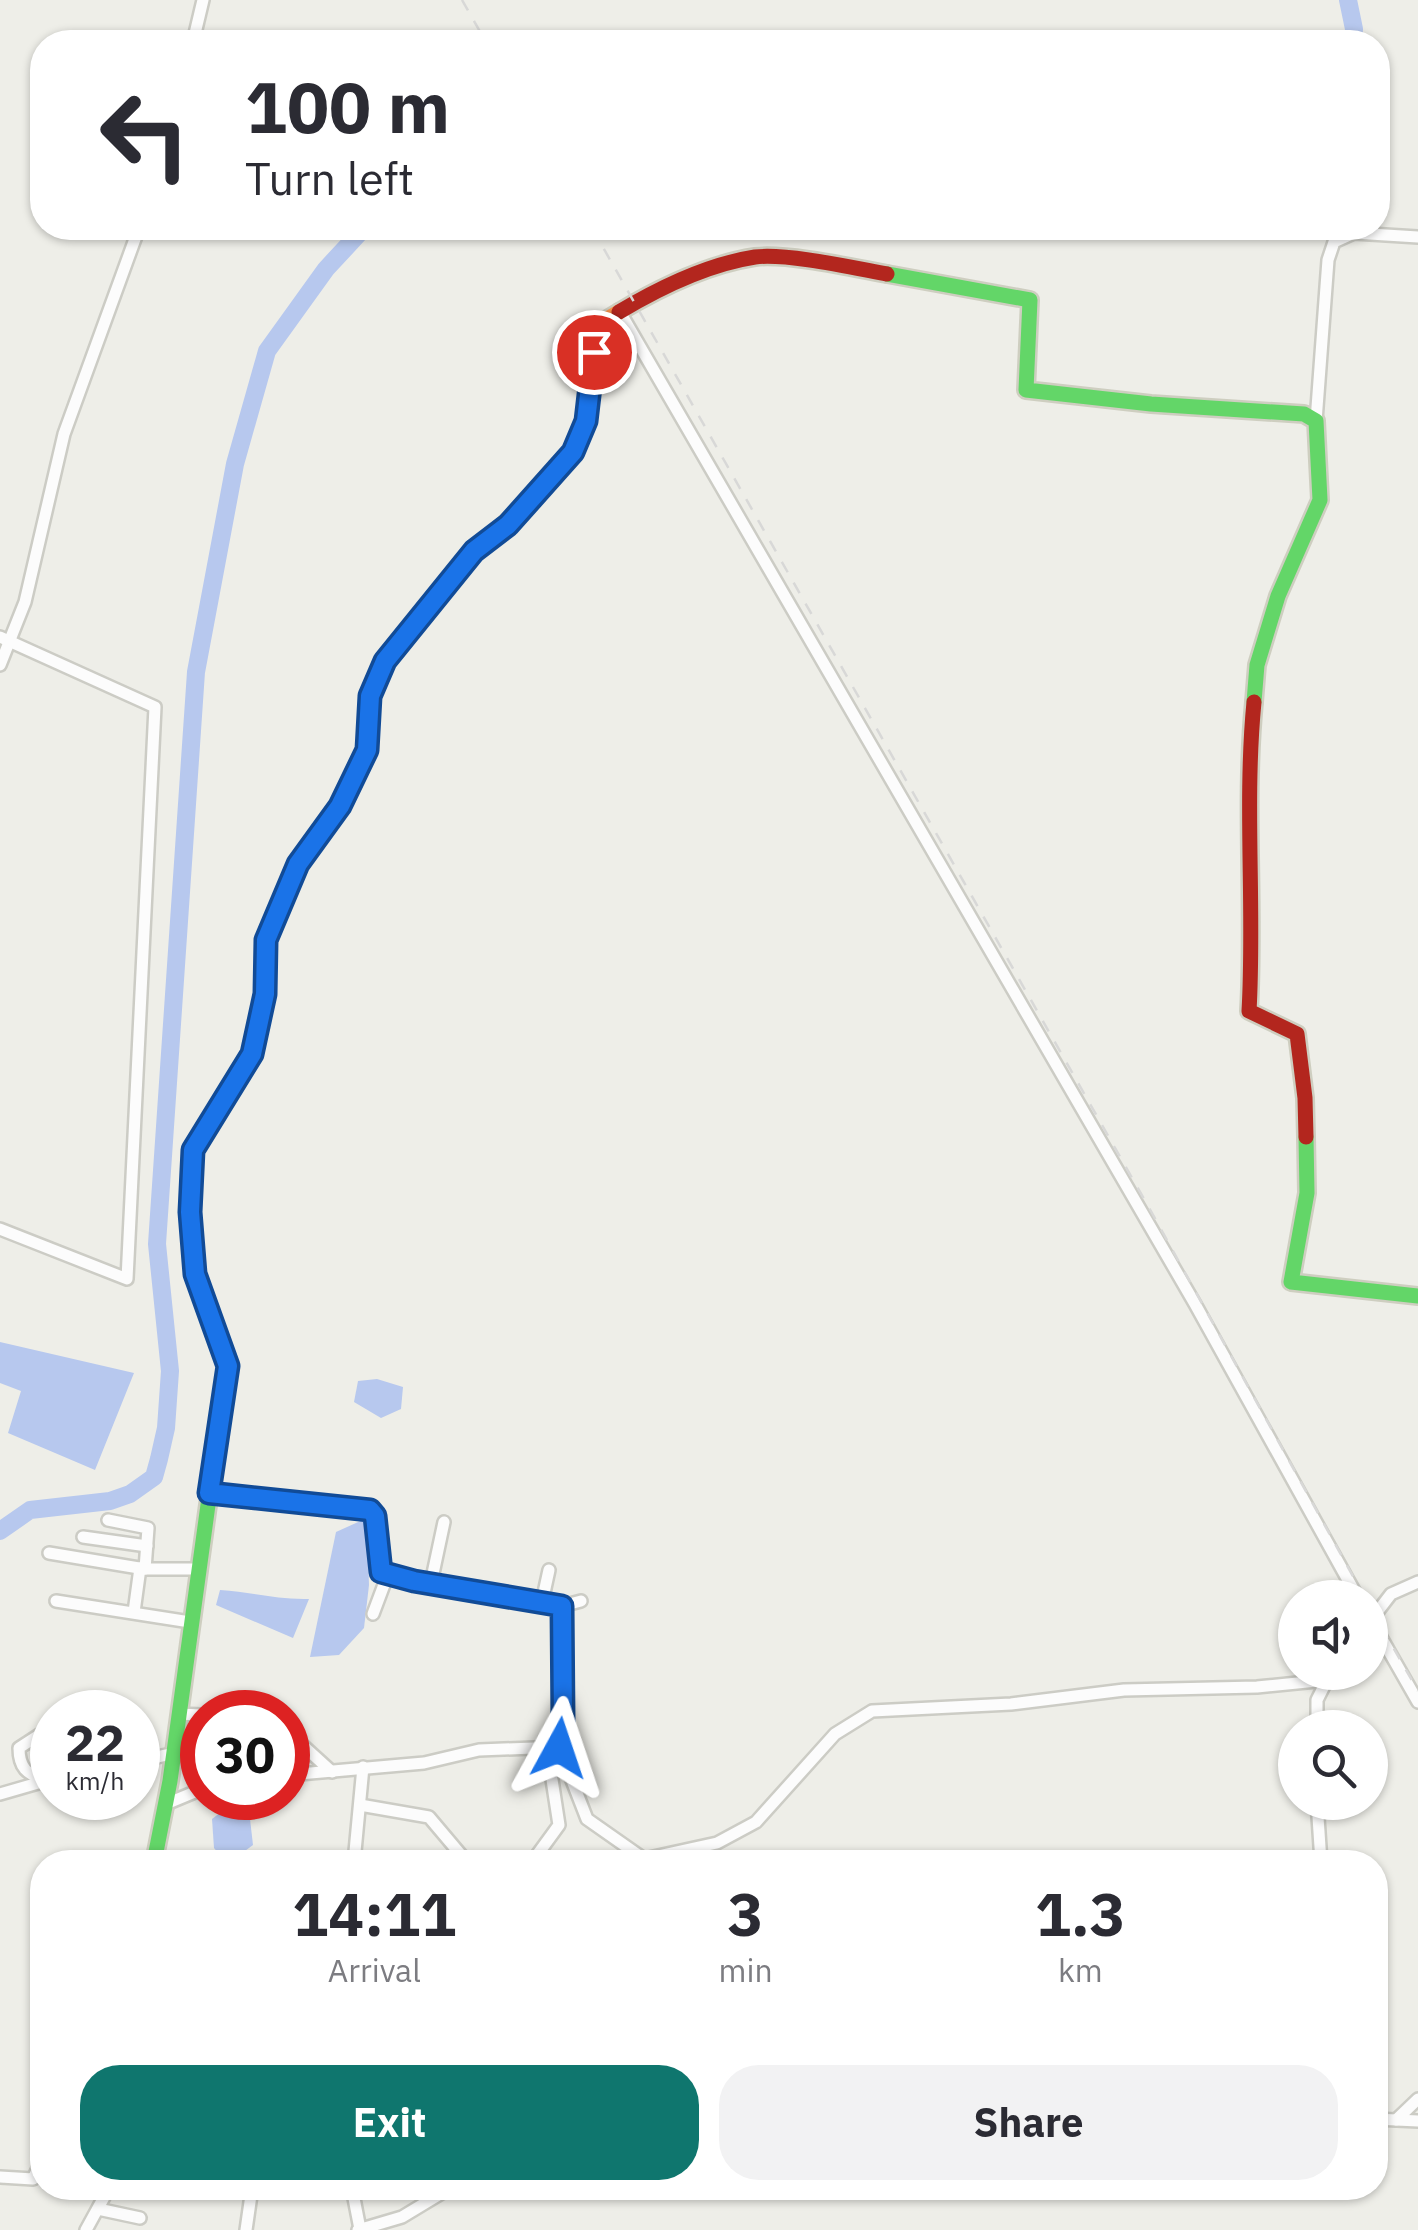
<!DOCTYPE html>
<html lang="en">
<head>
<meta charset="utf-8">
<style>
	body { margin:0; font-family:"IBM Plex Sans",sans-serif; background:#f2f2f3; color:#2b2b33; height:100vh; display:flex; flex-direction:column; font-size:38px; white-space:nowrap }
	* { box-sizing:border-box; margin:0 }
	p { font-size:32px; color:#7c7c81 }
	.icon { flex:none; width:55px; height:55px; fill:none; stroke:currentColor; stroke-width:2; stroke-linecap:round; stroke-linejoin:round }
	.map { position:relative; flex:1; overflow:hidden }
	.drawer { position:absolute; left:30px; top:1850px; width:1358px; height:350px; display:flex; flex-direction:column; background:#fff; border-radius:40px; box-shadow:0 2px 8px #0004 }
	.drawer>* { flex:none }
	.banner { position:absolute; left:30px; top:30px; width:1360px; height:210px; border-radius:40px; box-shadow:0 2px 8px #0004; background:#fff; color:#2b2b33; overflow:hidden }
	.buttons { position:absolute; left:1278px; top:1580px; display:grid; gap:20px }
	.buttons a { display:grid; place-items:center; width:110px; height:110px; border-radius:50%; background:#fff; box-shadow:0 2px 8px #0004; font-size:50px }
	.speed { position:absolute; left:30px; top:1690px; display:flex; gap:20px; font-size:50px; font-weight:700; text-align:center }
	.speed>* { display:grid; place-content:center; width:130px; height:130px; border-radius:50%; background:#fff; box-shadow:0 2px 8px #0004; line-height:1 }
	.speed small { font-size:25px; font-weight:400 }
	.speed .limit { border:15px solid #d22; background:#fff; color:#111 }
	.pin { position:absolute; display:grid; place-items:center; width:85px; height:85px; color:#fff; margin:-42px; border:5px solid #fff; border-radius:50%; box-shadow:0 2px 10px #0007 }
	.me { position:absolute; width:110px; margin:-55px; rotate:5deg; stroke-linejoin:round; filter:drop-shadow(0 0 8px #0008) }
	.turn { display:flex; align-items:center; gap:35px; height:210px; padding:0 50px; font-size:45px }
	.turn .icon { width:130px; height:130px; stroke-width:2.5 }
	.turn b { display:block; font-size:70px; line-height:85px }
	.eta { display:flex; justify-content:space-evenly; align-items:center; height:170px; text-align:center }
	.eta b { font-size:60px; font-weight:700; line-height:70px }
	.action { display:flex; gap:20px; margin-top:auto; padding:20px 50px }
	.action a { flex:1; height:115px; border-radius:40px; background:#0f766e; color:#fff; font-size:40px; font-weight:700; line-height:115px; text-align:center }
	.action a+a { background:#f2f2f3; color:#2b2b33 }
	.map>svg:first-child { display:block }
</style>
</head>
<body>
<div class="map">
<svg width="1418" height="2230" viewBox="0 0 1418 2230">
	<rect width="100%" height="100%" fill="#eeeee8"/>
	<g fill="#b7c8ee">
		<polygon points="0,1342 134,1373 95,1470 8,1433 21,1391 0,1383"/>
		<polygon points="377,1379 403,1387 401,1409 381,1418 354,1402 358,1381"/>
		<polygon points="367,1518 369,1585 364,1628 339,1655 310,1657 336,1532"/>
		<path d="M220,1590C251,1592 278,1600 309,1599L293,1638L216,1605Z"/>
		<polygon points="225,1809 242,1813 250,1819 253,1845 238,1856 224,1860 214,1848 212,1819"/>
	</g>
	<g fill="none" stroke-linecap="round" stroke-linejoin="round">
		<g stroke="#b7c8ee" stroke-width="18">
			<polyline points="1348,0 1354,29 1353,42"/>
			<polyline points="0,1531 30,1510 110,1501 130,1494 154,1477 159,1459 166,1428 170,1371 157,1244 196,672 235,464 267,351 326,269 364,228"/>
		</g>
		<g stroke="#ccccc5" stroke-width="16">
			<g id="street">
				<polyline points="193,42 203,0"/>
				<polyline points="620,312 1195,1304 1358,1598"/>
				<polyline points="1316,421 1328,260 1334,242 1354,233 1418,237"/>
				<polyline points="0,637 155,707 127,1279 0,1229"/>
				<polyline points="0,665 25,602 64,434 139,228"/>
				<polyline points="209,1493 370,1510 375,1516 381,1572 414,1581 562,1606 563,1721 559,1747 587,1819 644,1859 643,1862"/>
				<polyline points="108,1520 148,1528 145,1569"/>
				<polyline points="83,1537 147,1546"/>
				<polyline points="49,1553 145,1569 199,1569"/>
				<polyline points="431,1583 444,1522"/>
				<polyline points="56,1601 190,1622"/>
				<polyline points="542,1602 549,1570"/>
				<polyline points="562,1606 581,1601"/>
				<polyline points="134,1612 140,1568"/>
				<polyline points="373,1614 388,1574"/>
				<polyline points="1370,1618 1418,1702"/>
				<polyline points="1371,1620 1391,1594 1418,1582"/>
				<polyline points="178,1714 202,1715"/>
				<polyline points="1317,1728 1317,1700 1327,1680"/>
				<polyline points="288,1732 332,1772"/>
				<path d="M39,1735L19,1748C19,1768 27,1774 44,1780"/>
				<polyline points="138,1761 171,1754"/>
				<polyline points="288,1775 424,1763 479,1750 559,1747"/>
				<polyline points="0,1794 52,1779"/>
				<polyline points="1317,1802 1321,1862"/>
				<polyline points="166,1804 202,1789"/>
				<polyline points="360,1805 429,1817 467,1862"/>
				<polyline points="644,1859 717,1843 756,1822 835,1734 872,1711 1011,1704 1124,1690 1257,1687 1327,1680 1335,1672"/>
				<polyline points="354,1862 363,1767"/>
				<polyline points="532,1862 559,1825 547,1747"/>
				<polyline points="1375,2119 1418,2121"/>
				<polyline points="1396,2120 1418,2099"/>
				<polyline points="0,2177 33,2179 39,2166"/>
				<polyline points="352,2188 360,2229"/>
				<polyline points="98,2209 140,2218"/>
				<polyline points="86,2230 109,2188"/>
				<polyline points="246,2230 252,2188"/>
				<polyline points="358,2230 402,2217 450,2188"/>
			</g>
		</g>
		<g stroke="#cecec0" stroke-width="20">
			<g id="fast">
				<polyline points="887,274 1030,300 1026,390 1151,404 1304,414 1316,421 1320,500 1278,596 1257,665 1254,702"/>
				<polyline points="1306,1137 1307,1193 1291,1282 1418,1296"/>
				<polyline points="154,1862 170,1781 227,1367 195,1274 189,1212 193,1149 252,1054 265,994 266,940 299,864 340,806 367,750 370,696 385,661 458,571"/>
			</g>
		</g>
		<g stroke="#cecec0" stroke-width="20">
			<path id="slow" d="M458,571C497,522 564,487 585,425C590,410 586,393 588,378C590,360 595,342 599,324L619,312"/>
		</g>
		<g stroke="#cecec0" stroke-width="20">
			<g id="jam">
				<path d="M619,312C659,288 709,264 755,257C787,253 854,268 887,274"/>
				<path d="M1254,702C1244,805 1255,908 1249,1011L1297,1034L1305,1098L1306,1137"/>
			</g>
		</g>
		<use href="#street" stroke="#fcfcfc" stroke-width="11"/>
		<use href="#fast" stroke="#63d668" stroke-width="15"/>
		<use href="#slow" stroke="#ff974d" stroke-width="15"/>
		<use href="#jam" stroke="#b3261e" stroke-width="15"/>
		<g stroke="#d8d8d7" stroke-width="2.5" stroke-dasharray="12 12" stroke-linecap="butt">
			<polyline points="462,0 486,42"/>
			<polyline points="592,228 1152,1213 1365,1598"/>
			<polyline points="1370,1607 1418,1691"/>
		</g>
	</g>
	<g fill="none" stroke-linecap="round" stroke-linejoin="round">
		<g stroke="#114b97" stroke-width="25">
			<polyline id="route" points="559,1748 563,1721 562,1606 414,1581 381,1572 375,1516 370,1510 209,1493 228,1366 195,1274 190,1212 193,1150 252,1054 265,994 266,940 298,864 340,806 367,750 370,696 385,661 474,551 508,525 573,452 586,421 594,352"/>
		</g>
		<use href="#route" stroke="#1a73e8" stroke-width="18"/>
	</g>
</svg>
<div class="buttons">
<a><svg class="icon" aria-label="sound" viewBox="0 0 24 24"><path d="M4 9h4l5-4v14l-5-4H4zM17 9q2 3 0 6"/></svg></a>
<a><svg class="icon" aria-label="search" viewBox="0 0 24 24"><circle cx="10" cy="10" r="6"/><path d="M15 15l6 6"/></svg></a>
</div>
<div class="speed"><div>22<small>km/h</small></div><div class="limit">30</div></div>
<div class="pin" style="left:594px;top:352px;background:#d93025"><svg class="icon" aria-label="arrive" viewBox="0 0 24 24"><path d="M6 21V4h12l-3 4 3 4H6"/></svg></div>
<svg class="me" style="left:559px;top:1748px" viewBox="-20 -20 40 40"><path d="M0-17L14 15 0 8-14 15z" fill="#1a73e8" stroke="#fff" stroke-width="4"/></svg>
<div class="banner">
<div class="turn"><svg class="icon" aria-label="left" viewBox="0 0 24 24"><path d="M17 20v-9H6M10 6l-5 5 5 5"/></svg><div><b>100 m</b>Turn left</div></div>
</div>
<section class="drawer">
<div class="eta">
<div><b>14:11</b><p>Arrival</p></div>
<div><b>3</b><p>min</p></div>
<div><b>1.3</b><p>km</p></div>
</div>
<div class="action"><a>Exit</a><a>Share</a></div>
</section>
</div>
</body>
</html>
